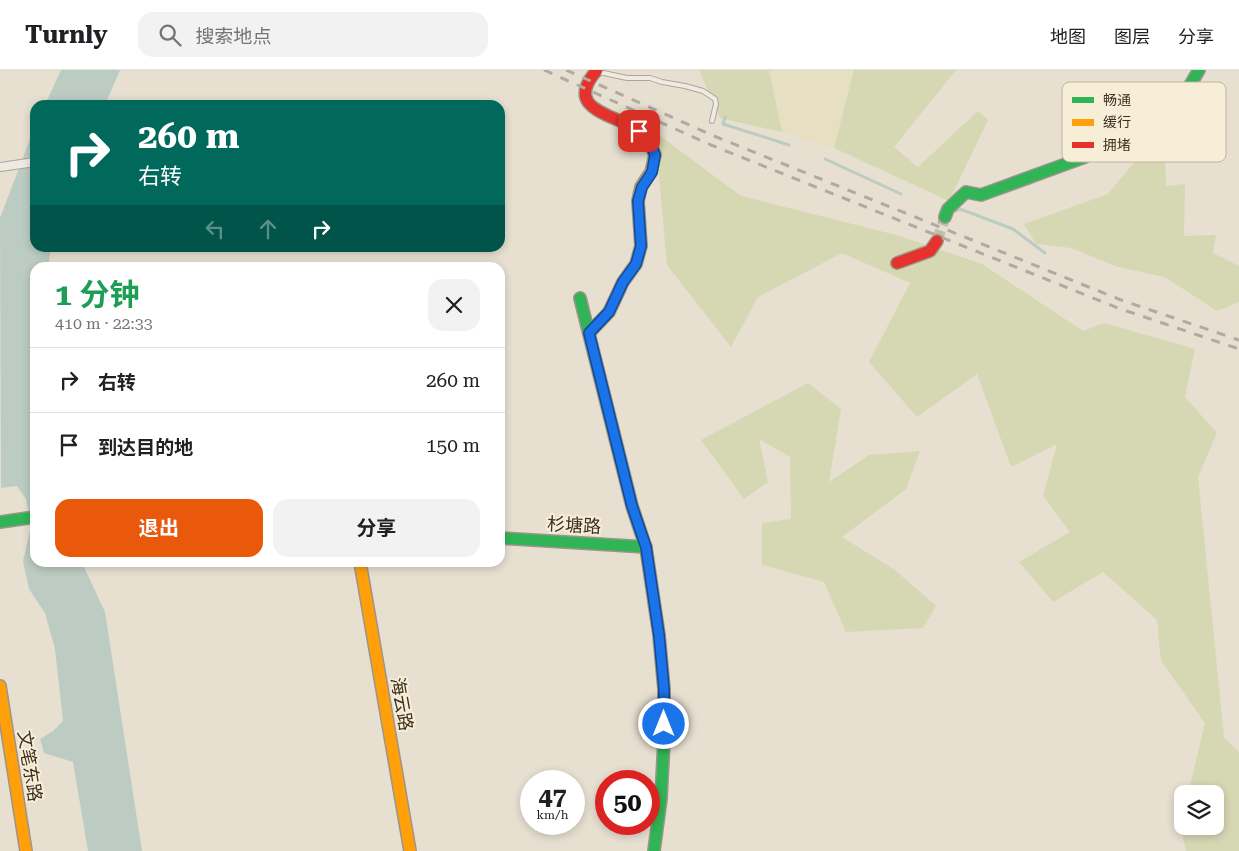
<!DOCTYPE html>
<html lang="zh">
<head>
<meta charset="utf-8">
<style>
	body { margin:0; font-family:"Roboto Serif","Noto Sans SC",serif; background:#f2f2f2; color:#202124; height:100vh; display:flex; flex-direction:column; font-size:19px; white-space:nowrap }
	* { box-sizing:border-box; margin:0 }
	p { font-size:16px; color:#757577 }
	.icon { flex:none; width:28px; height:28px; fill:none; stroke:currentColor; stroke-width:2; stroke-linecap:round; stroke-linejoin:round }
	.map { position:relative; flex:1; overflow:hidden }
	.sheet { position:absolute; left:30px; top:192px; width:475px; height:305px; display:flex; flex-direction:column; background:#fff; border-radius:15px; box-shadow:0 2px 8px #0003 }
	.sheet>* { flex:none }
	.guide { position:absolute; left:30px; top:30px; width:475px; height:152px; border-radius:15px; box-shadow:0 2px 8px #0003; background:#00695c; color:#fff; overflow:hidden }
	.controls { position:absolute; left:1174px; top:715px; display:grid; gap:10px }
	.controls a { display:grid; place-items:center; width:50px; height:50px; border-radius:10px; background:#fff; box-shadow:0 2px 8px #0003; font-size:25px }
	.speed { position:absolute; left:520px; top:700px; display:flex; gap:10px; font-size:25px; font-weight:700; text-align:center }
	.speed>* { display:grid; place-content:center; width:65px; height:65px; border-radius:50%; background:#fff; box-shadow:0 2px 8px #0003; line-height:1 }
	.speed small { font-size:12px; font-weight:400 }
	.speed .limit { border:8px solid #d22; background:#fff; color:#111 }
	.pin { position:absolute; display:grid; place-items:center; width:42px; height:42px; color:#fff; margin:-21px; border-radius:10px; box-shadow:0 2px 8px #0006 }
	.me { position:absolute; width:55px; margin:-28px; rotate:0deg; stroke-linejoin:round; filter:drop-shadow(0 0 4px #0008) }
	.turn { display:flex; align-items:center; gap:18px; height:105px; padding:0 25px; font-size:22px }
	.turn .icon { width:65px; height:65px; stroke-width:2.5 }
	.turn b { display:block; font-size:35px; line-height:42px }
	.lanes { display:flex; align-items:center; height:48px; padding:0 25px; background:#0003; justify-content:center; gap:25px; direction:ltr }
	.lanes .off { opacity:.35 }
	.round { display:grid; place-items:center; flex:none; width:52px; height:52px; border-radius:15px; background:#f2f2f2 }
	.headline { display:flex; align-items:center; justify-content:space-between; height:85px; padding:0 25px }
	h1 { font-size:30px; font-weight:700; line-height:38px; color:#1e9e55 }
	.action { display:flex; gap:10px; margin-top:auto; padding:10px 25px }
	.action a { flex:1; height:58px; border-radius:15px; background:#ea580c; color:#fff; font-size:20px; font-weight:700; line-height:58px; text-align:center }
	.action a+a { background:#f2f2f2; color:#202124 }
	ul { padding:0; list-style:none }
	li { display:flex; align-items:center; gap:15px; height:65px; padding:0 25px; border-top:1px solid #e0e0e0 }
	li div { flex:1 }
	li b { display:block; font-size:19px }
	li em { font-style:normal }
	header { display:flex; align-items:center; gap:30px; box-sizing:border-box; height:70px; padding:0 25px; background:#fff; border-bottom:1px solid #e0e0e0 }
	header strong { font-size:24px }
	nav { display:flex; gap:28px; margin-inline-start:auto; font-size:18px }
	.search { width:350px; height:45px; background:#f2f2f2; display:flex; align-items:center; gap:12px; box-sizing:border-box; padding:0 18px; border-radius:15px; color:#757577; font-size:19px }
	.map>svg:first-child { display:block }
</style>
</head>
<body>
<header>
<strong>Turnly</strong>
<div class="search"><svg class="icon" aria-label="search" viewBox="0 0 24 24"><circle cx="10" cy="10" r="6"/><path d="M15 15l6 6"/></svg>搜索地点</div>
<nav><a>地图</a><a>图层</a><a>分享</a></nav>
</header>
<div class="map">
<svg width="1239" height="781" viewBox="0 0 1239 781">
	<rect width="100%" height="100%" fill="#e7e0d1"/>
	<polygon fill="#e6dfc2" points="769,0 854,0 834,78 782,62"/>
	<g fill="#d6d7b3">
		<polygon points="699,0 769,0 782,62 720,48"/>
		<polygon points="854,0 956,0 894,77 918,97 978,41 988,50 949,131 834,78"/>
		<polygon points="655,62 741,126 900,166 982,194 1083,261 1104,253 1195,279 1185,327 1217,363 1198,407 1224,668 1239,682 1239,781 1186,781 1180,755 1182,745 1182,756 1215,756 1215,724 1188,724 1205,653 1161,591 1157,550 1103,502 1053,532 1019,492 1070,462 1043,426 1057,374 1011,397 977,304 917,347 869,292 910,213 842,183 758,227 731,277 667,195"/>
		<polygon points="1164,67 1166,116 1185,114 1184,166 1216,165 1213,183 1239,196 1239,232 1217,241 1165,207 1118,197 1071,178 1036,174 1024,154 1108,124 1145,79"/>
		<polygon points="808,313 841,339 829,412 869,385 920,381 906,419 842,467 895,500 936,536 923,558 846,562 824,512 762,495 762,453 791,449 790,387 759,369 768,412 744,429 701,370"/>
	</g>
	<g fill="#bcccc2">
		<polygon points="61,0 120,0 105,35 45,35"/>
		<polygon points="35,56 35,178 51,178 48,197 35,198 35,492 81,493 84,497 105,542 142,781 88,781 73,692 44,683 40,669 53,661 63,651 55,579 45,543 29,519 23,491 31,456 26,429 17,416 1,418 0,148"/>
	</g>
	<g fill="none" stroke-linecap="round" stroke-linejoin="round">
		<g stroke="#bcccc2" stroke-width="3">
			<polyline points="725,47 723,54 789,75"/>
			<polyline points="825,89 901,124"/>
			<polyline points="950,143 960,139 1013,159 1045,183"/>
		</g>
		<polyline stroke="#c5bcae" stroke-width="11" stroke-dasharray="11 5.5" stroke-linecap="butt" points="937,171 945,147"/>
		<g stroke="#ada599" stroke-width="6">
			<polyline id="lane" points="599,2 627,8 650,8 662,12 685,16 703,21 715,29 716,34 712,51"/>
		</g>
		<g stroke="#ada599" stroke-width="10">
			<polyline id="street" points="0,97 35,92"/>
		</g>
		<g stroke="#9c958a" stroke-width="14">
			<g id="fast">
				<polyline points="945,147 948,139 966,122 981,125 1085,87 1146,40 1186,22 1199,0"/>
				<polyline points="580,228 632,436 646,478"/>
				<polyline points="0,452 35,447"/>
				<polyline points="500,468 646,477"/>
				<polyline points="654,781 661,728 664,670"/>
			</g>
		</g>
		<g stroke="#9c958a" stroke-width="14">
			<g id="slow">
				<polyline points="589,263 609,242 623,212 636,194 641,176 638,131 641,117 651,102 655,85 647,67 641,62"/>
				<polyline points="646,478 659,565 664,619 664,670"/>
				<polyline points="360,492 410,781"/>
				<polyline points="0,616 26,781"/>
			</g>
		</g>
		<g stroke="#9c958a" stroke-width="14">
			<g id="jam">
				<path d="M597,0C561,41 617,44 641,62"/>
				<polyline points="897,193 930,181 937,171"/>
			</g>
		</g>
		<use href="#lane" stroke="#efebe3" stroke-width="4"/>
		<use href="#street" stroke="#efebe3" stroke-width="8"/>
		<use href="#fast" stroke="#30b455" stroke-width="11"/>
		<use href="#slow" stroke="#ff9f0a" stroke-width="11"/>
		<use href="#jam" stroke="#e5322d" stroke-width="11"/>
		<g stroke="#afaaa2" stroke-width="3" stroke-dasharray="9 9" stroke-linecap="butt">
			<polyline points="544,0 711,75 1118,238 1239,279"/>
			<polyline points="566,0 714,66 1121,230 1239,270"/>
		</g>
	</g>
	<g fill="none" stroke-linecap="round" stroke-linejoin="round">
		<g stroke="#114b97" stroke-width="12">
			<polyline id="route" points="639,61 648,67 655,85 652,102 642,117 638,131 641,176 636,194 623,212 609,242 589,263 632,436 646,477 659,565 664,619 664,654"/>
		</g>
		<use href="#route" stroke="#1a73e8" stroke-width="9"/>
	</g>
	<g text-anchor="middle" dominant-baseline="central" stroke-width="4" stroke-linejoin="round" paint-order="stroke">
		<g font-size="18" fill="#3d2e20" stroke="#f7eed8">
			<text transform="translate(574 455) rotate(3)">杉塘路</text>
			<text transform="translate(402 634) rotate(80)">海云路</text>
			<text transform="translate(30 696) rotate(81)">文笔东路</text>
		</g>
	</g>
	<rect x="1062" y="12" width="164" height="80" rx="8" fill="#f7eed8" stroke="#bfb4a1" stroke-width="1"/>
	<rect x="1072" y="27" width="22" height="6" fill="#30b455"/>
	<rect x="1072" y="49" width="22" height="7" fill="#ff9f0a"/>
	<rect x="1072" y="72" width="22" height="6" fill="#e5322d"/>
	<g font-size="14" fill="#3d2e20">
		<text x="1103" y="35">畅通</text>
		<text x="1103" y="57">缓行</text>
		<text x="1103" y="80">拥堵</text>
	</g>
</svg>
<div class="controls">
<a><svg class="icon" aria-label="layers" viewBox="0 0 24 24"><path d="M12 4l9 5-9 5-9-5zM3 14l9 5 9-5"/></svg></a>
</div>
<div class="speed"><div>47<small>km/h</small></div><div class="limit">50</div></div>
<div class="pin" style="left:639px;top:61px;background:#d93025"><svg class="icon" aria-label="arrive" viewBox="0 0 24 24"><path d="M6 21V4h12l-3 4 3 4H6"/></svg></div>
<svg class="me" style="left:664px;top:654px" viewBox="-20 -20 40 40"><circle r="17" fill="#1a73e8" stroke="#fff" stroke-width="3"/><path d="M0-11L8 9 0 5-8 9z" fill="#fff"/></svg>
<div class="guide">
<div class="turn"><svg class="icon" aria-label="right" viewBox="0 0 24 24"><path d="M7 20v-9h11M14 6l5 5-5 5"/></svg><div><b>260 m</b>右转</div></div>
<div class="lanes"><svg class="icon off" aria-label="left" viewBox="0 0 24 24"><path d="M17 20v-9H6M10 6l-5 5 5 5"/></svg><svg class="icon off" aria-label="ahead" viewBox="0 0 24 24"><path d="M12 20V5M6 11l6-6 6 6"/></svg><svg class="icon" aria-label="right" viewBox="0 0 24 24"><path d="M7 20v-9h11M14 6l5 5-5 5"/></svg></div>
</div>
<section class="sheet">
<div class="headline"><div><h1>1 分钟</h1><p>410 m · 22:33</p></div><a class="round"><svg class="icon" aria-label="close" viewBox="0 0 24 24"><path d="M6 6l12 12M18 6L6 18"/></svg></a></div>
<ul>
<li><svg class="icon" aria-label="right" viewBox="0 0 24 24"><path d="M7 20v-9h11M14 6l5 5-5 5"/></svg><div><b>右转</b></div><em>260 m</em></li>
<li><svg class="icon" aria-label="arrive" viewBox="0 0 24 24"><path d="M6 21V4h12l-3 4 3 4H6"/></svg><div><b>到达目的地</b></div><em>150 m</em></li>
</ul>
<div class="action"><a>退出</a><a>分享</a></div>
</section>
</div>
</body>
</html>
